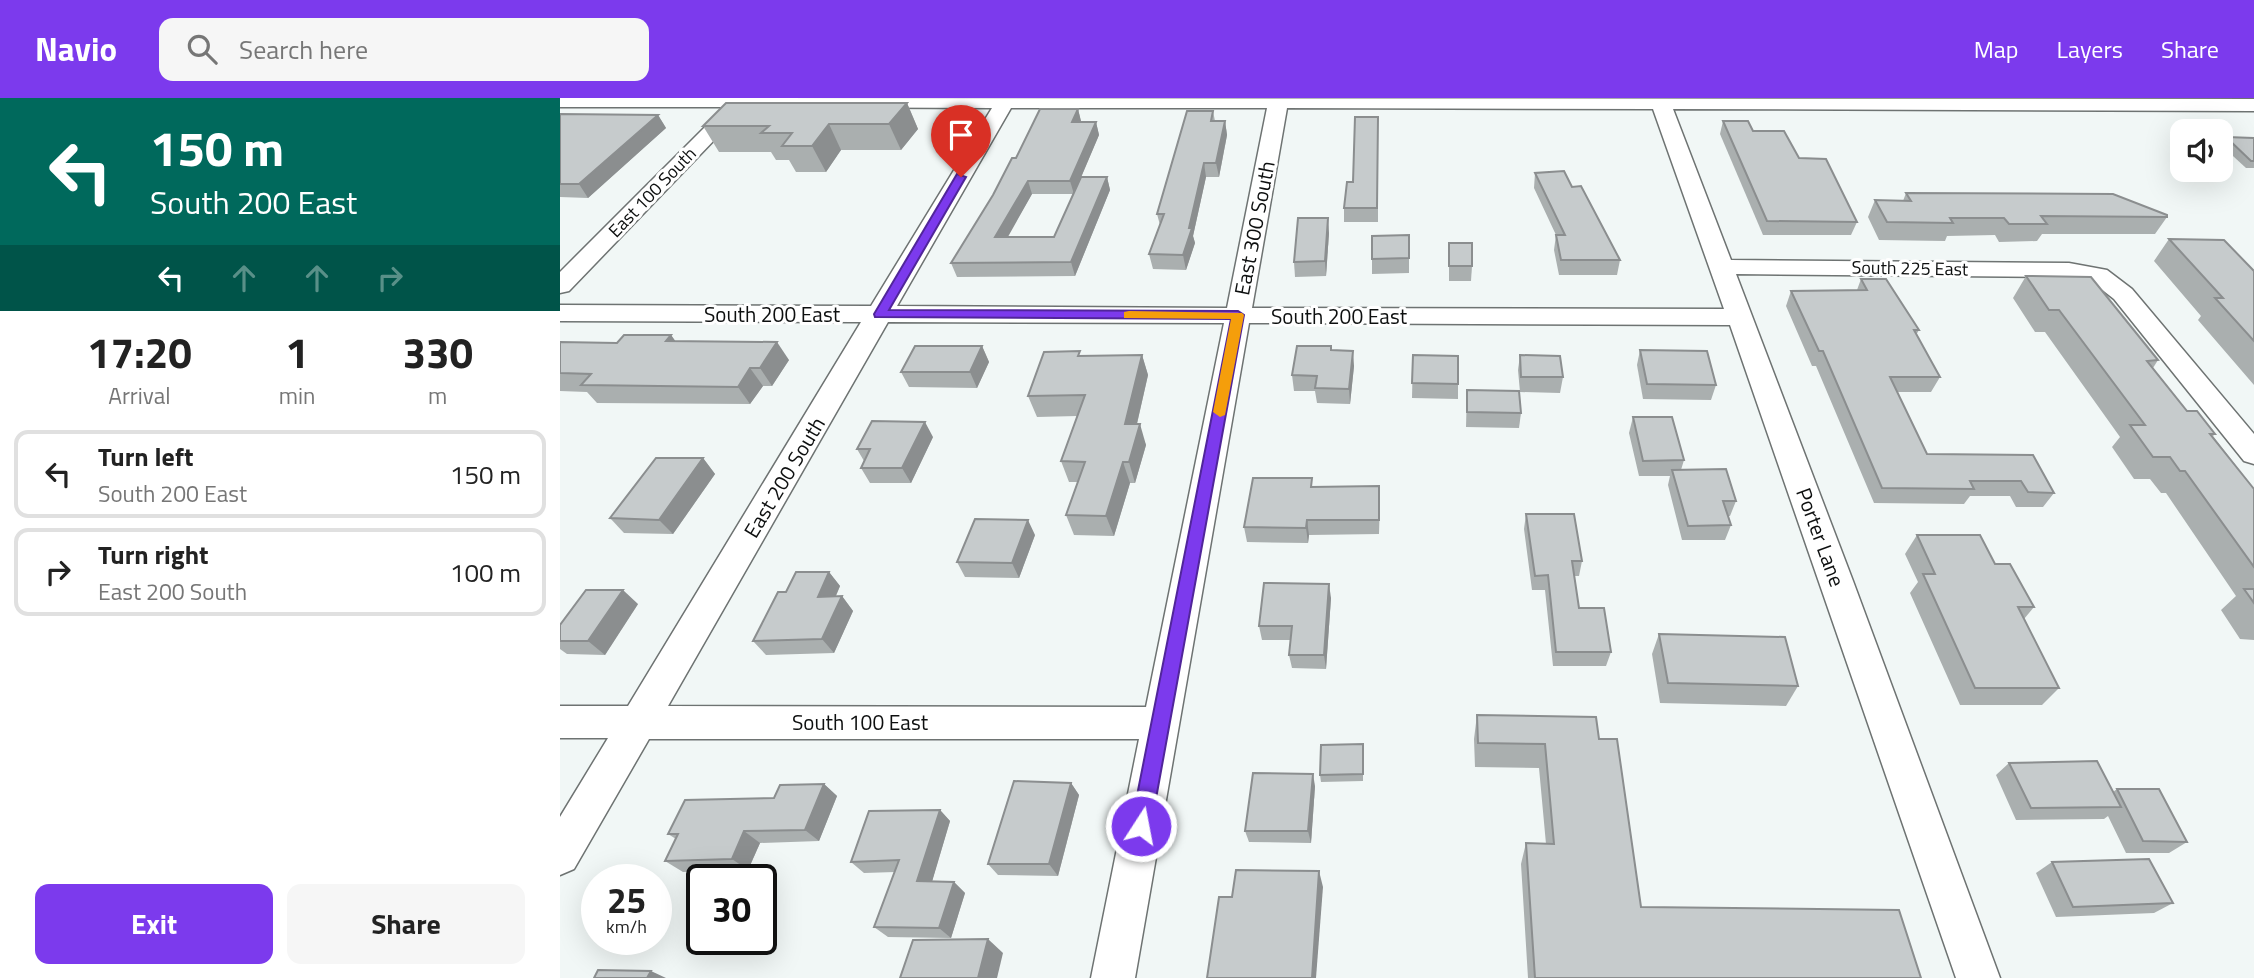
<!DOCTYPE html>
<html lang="en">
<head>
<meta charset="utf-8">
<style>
	body { margin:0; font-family:"Titillium Web",sans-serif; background:#f6f6f6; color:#222; height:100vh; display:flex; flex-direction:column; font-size:26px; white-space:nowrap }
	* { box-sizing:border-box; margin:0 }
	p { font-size:23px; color:#767676 }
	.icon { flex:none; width:38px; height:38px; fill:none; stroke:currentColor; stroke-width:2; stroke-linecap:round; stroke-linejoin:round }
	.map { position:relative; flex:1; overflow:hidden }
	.side { display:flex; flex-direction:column; background:#fff; width:560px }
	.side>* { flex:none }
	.top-card { background:#00695c; color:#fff; overflow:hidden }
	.controls { position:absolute; left:1610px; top:21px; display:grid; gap:14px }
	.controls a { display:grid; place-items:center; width:63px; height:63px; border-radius:14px; background:#fff; box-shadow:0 7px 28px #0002; font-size:35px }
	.speed { position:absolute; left:21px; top:766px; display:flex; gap:14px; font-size:35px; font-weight:700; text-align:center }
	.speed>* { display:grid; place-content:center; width:91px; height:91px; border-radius:50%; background:#fff; box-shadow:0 7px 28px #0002; line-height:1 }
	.speed small { font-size:18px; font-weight:400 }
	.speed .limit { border:4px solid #111; border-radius:10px; background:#fff; color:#111 }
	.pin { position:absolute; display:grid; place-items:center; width:60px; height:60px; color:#fff; margin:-72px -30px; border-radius:50% 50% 50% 0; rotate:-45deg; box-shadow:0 0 7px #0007 }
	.pin .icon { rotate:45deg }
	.me { position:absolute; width:77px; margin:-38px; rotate:11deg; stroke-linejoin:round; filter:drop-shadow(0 0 5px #0008) }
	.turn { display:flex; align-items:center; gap:24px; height:147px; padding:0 35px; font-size:32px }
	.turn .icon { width:91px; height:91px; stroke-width:2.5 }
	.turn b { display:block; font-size:49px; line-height:60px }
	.lanes { display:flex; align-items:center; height:66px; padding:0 35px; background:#0003; justify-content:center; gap:35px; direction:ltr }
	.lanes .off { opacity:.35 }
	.eta { display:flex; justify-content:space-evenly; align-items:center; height:119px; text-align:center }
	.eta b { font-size:42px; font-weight:700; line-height:49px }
	.primary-button { display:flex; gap:14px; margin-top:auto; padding:14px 35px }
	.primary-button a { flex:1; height:80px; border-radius:14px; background:#7c3aed; color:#fff; font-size:28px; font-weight:700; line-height:80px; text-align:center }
	.primary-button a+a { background:#f6f6f6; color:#222 }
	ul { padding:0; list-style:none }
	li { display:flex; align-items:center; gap:21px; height:88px; margin:0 14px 10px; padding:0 21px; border:4px solid #e0e0e0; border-radius:14px }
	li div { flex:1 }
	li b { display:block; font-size:26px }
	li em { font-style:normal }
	header { display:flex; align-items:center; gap:42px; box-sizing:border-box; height:98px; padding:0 35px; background:#7c3aed; color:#fff }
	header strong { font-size:33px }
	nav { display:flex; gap:38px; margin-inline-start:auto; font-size:24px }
	.search { width:490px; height:63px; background:#f6f6f6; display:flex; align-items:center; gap:18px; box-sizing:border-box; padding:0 24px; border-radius:14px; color:#767676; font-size:26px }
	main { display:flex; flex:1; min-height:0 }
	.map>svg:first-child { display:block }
</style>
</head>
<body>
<header>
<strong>Navio</strong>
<div class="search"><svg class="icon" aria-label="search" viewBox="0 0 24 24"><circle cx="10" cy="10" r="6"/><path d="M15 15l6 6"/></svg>Search here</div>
<nav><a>Map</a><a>Layers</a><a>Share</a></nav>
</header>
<main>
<section class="side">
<div class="top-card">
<div class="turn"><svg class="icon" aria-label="left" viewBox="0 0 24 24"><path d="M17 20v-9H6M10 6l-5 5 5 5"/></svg><div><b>150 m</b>South 200 East</div></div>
<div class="lanes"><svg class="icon" aria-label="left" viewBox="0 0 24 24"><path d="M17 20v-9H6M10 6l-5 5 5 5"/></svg><svg class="icon off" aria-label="ahead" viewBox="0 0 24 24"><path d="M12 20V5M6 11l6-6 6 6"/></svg><svg class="icon off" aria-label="ahead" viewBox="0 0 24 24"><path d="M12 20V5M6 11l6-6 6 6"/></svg><svg class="icon off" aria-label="right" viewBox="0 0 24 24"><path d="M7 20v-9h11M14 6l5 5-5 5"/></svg></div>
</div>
<div class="eta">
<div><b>17:20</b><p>Arrival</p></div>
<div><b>1</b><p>min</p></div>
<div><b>330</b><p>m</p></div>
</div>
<ul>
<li><svg class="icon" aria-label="left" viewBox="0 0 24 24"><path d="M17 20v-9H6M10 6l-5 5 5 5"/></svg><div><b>Turn left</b><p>South 200 East</p></div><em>150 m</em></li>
<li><svg class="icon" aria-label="right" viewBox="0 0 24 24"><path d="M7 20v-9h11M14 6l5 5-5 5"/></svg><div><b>Turn right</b><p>East 200 South</p></div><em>100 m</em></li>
</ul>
<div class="primary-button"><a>Exit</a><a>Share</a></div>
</section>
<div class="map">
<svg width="1694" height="880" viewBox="0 0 1694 880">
	<rect width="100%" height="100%" fill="#f1f7f6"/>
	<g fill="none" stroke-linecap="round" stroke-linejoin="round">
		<g stroke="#6e7372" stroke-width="3">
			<path id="street" d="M0,0L1694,1V13L1113,11L1171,162L1509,165L1547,172L1572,191L1694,336V366L1684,363L1554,201L1531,183L1509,179L1176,176L1293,483L1440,880H1396L1170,227L689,225L575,880H531L579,641H89L14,771L0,777V719L48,640H0V608H68L301,224L0,223V207L311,208L432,10L186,9L9,193L0,195V174L165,9H0ZM451,10H707L667,210L337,208ZM727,10L1093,11L1164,211L692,210ZM328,224L664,225L586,609L108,608Z"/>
		</g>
		<use href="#street" fill="#fff" fill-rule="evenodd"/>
	</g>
	<g fill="#aaafaf" fill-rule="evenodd">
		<polygon points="347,5 358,31 341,52 281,52 266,74 236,74 229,62 216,62 211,54 159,54 143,28"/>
		<path d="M518,11L521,24H536L539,37L521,79H547L550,92L515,178L397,179L391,165L456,60ZM472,96H513L494,139H447Z"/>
		<polygon points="653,13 655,23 665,23 667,37 659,79 646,79 633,138 635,145 626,172 593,171 589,156 600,127 597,116"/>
		<polygon points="0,15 1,16 98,17 106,30 28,100 0,99"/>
		<polygon points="818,19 818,124 784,124 784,110"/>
		<polygon points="1163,23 1193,33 1239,60 1297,124 1291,137 1203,137 1160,36"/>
		<polygon points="1666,39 1694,40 1694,70 1686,70 1661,47"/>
		<polygon points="975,75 1012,89 1060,162 1057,177 999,177 994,152 996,137 974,90"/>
		<polygon points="1346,95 1607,119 1595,136 1482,136 1477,143 1439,144 1435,137 1387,138 1385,143 1319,142 1308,119 1315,102 1343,103"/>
		<polygon points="769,135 766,178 735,179 734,164"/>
		<polygon points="849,137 849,175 812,176 812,138"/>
		<polygon points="1609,141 1694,173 1694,287 1638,222 1641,218 1594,163"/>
		<polygon points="889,145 912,168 911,183 889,183"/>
		<polygon points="1466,178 1598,262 1593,270 1627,313 1655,336 1653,338 1694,391 1694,542 1680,541 1661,512 1676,498 1606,395 1601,395 1590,381 1574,381 1552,349 1560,339 1485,234 1475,234 1453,200"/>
		<polygon points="1301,181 1359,232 1356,237 1380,279 1371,294 1337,294 1367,356 1473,357 1494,395 1483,409 1456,409 1450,398 1410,398 1404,406 1314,405 1256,268 1252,268 1226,208 1231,193 1297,192"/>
		<polygon points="111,237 115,243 229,262 212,288 203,288 190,306 37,305 27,294 0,293 0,244 57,245"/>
		<polygon points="422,248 429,264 417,290 349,289 341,274"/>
		<polygon points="771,252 794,268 790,306 757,305 755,293 734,293 732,277"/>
		<polygon points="1080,252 1156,287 1151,302 1083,301 1077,267"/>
		<polygon points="582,257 588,277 577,326 586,347 575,385 570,385 554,438 514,437 506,417 518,384 509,384 501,363 517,318 477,319 468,298 521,258"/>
		<polygon points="853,257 898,286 898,301 852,300"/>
		<polygon points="960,257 1003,279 1000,295 960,294 958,272"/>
		<polygon points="907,292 961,315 959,330 906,329"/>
		<polygon points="1073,319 1124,362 1121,372 1176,403 1170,418 1168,418 1171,427 1165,442 1122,442 1108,387 1110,378 1079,378 1069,335"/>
		<polygon points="373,339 351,385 310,385 301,370 304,363 297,351"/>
		<polygon points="143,360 155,376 113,436 64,435 50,420"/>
		<polygon points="753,389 820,403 819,436 749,437 748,445 687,444 684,429"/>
		<polygon points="966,416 1022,463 1019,478 1014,478 1019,510 1051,554 1046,568 993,568 985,492 972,492 964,431"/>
		<polygon points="475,437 459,480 405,479 397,464"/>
		<polygon points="1357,437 1435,466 1474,509 1464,521 1499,590 1482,607 1400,607 1350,495 1358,484 1345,456"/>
		<polygon points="269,474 280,488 276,498 282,498 293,513 274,555 206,557 193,543 226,494"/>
		<polygon points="771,500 766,571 732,570 729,557 731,542 702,542 699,528"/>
		<polygon points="78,506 45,557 7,556 0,551 0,527"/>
		<polygon points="1099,536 1238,588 1226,608 1100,605 1092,556"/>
		<polygon points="917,617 1039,641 1081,809 1361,880 968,880 961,766 966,745 986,746 979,670 915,669 914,641"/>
		<polygon points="803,653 803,683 761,684 760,677"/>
		<polygon points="1449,665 1553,694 1557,691 1627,744 1609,755 1566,755 1548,718 1544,721 1456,722 1436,677"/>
		<polygon points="511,685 519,697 498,778 438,777 428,766"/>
		<polygon points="264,686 277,698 259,743 200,745 188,772 123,774 105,763 116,741 108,736"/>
		<polygon points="755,688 751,745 689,744 685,733"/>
		<polygon points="380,712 390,723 372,783 394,784 405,795 391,840 328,839 314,829 335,774 304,775 291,764"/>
		<polygon points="1492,764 1613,805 1594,815 1496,819 1476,775"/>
	</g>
	<g fill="#8b8e8f">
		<polygon points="347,5 358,31 341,52 329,26"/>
		<polygon points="518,11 521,23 516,37 512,24"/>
		<polygon points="98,17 106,30 28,100 19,86"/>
		<polygon points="665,23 667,37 659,79 656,65"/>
		<polygon points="536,24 539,37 514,96 510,83"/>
		<polygon points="269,26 281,52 266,74 252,48"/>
		<polygon points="644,65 646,79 633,138 635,145 626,172 623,157"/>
		<polygon points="547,79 550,92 515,178 511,164"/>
		<polygon points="468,83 472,96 440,153 435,139"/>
		<polygon points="768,120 769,135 766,178 765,163"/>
		<polygon points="111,237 124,255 106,243"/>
		<polygon points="217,244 229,262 212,288 200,270"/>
		<polygon points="422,248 429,264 417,290 410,274"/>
		<polygon points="793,253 794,268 790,306 789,291"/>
		<polygon points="582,257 588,277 572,347 565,326"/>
		<polygon points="190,270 203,288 190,306 178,289"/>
		<polygon points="365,324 373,339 351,385 342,370"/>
		<polygon points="580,326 586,347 575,385 569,364"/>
		<polygon points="143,360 155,376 113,436 99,422"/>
		<polygon points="563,364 570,385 554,438 546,418"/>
		<polygon points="468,422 475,437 459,480 452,465"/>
		<polygon points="747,422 749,437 748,445 746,430"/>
		<polygon points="269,474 280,488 269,513 258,499"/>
		<polygon points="769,486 771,500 766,571 764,557"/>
		<polygon points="63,492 78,506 45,557 28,543"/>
		<polygon points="282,498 293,513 274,555 262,541"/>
		<polygon points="753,676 755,688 751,745 748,733"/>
		<polygon points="511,685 519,697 498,778 489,766"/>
		<polygon points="264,686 277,698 259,743 245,732"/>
		<polygon points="380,712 390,723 369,794 357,783"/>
		<polygon points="184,733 200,745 188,772 172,761"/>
		<polygon points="759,773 763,789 756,880 752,880"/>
		<polygon points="394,784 405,795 391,840 379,830"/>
		<polygon points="428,841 443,855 437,880 418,880"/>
		<polygon points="91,873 106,880 87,880"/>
	</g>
	<g fill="#c6cbcc" stroke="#8b8e8f" stroke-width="2">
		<polygon points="166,5 347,5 329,26 269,26 252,48 222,48 232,35 201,35 209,28 143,28"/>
		<polygon points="480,11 518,11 512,24 536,24 510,83 468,83 435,139 494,139 521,79 547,79 511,164 391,165 433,97 452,60 456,60"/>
		<polygon points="627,13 653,13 651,23 665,23 656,65 644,65 629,130 632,130 623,157 589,156 604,116 597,116"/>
		<polygon points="0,16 98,17 19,86 0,86"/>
		<polygon points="795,19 818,19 817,110 784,110 787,84 793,84"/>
		<polygon points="1163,23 1188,23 1193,33 1224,33 1239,60 1266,61 1297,124 1207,123"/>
		<polygon points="1666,39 1694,40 1694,63 1691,63"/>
		<polygon points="1004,73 1012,89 1021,88 1060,162 1001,162 996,137 1005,137 975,75"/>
		<polygon points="1346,95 1553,96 1607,117 1607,119 1481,118 1487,126 1449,126 1444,120 1390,120 1393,125 1327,124 1315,102 1351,103"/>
		<polygon points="738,120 768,120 765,163 734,164"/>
		<polygon points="849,137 849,160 812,161 812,138"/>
		<polygon points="1609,141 1664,142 1694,173 1694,243 1655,200 1663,200"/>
		<rect x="889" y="145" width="23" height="23"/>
		<polygon points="1466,178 1531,179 1598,262 1587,263 1627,313 1637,313 1655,336 1650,336 1694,391 1694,469 1625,373 1620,373 1610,359 1593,359 1570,327 1585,327 1499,212 1489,212"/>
		<polygon points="1301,181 1326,181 1359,232 1354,232 1380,279 1330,279 1367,356 1473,357 1494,395 1468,394 1461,383 1410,383 1414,391 1322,390 1263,253 1259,253 1231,193 1307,192"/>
		<polygon points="64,237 111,237 106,243 217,244 200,270 190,270 178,289 21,287 31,276 0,275 0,244 57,245"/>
		<polygon points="355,248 422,248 410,274 341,274"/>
		<polygon points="737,248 771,248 771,252 793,253 789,291 755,290 757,278 732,277"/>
		<polygon points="1080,252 1147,253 1156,287 1087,286"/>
		<polygon points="520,253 518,258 582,257 565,326 580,326 569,364 563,364 546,418 506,417 525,364 501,363 525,297 468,298 484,254"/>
		<polygon points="853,257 898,258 898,286 852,285"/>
		<polygon points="960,257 1000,258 1003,279 961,279"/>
		<polygon points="907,292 959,293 961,315 907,314"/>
		<polygon points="1073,319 1112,319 1124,362 1083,363"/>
		<polygon points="312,323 365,324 342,370 301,370 310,351 297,351"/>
		<polygon points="96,360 143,360 99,422 50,420"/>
		<polygon points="1166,371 1176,403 1163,403 1171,427 1128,428 1112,372"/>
		<polygon points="693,380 752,380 751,389 819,388 819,422 747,422 746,430 684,429"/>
		<polygon points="966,416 1014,416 1022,463 1012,463 1019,510 1044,510 1051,554 996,554 988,477 975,478"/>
		<polygon points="415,421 468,422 452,465 397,464"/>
		<polygon points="1357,437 1420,437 1435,466 1450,466 1474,509 1458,509 1499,590 1415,590 1363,476 1375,476"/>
		<polygon points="236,474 269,474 258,499 282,498 262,541 193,543 218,494 226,494"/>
		<polygon points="704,485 769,486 764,557 729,557 732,528 699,528"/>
		<polygon points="1684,491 1694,491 1694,505"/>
		<polygon points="26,492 63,492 28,543 0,543 0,527"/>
		<polygon points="1099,536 1225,539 1238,588 1108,585"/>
		<polygon points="917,617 1036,619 1039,641 1057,641 1081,809 1339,812 1361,880 975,880 966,745 994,746 985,646 918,645"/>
		<polygon points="803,646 803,676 760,677 761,647"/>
		<polygon points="1537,663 1561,709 1471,710 1449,665"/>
		<polygon points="693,675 753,676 748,733 685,733"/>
		<polygon points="454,683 511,685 489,766 428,766"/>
		<polygon points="264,686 245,732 184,733 172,761 105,763 118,736 108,736 125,702 214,700 220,687"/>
		<polygon points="1557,691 1599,691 1627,744 1583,743"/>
		<polygon points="380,712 357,783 394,784 379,830 314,829 339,762 291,764 309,713"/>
		<polygon points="1589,761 1613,805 1513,809 1492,764"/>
		<polygon points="676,772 759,773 752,880 647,880 659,799 672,799"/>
		<polygon points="428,841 418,880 340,880 353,842"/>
		<polygon points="38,872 91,873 87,880 34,880"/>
	</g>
	<polygon fill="#7c3aed" stroke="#51269a" stroke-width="2" points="397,76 406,79 329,212 678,213 684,217 591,728 588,735 581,738 574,735 571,728 671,221 315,219 314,216"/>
	<polygon fill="#f59e0b" points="569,213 682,215 684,217 665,317 660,319 653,314 671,221 564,220 564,214"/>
	<g text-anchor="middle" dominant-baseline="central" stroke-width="6" stroke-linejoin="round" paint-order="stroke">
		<g font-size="18" fill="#0d0f0f" stroke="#fff">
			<text transform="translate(92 94) rotate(-46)">East 100 South</text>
			<text transform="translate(1350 170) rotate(1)">South 225 East</text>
		</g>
		<g font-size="21" fill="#0d0f0f" stroke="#fff">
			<text transform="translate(694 130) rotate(-79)">East 300 South</text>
			<text x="212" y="216">South 200 East</text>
			<text x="779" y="218">South 200 East</text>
			<text transform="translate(224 379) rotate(-59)">East 200 South</text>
			<text transform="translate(1261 439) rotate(70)">Porter Lane</text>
			<text x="300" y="624">South 100 East</text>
		</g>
	</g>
</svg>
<div class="controls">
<a><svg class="icon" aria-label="sound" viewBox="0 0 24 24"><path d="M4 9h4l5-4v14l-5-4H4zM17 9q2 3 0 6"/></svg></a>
</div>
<div class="speed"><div>25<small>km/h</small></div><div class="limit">30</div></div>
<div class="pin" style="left:401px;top:79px;background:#d93025"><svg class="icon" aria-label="arrive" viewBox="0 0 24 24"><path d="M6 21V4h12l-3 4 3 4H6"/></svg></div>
<svg class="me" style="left:581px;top:728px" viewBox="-20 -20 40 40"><circle r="17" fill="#7c3aed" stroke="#fff" stroke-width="3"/><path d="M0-11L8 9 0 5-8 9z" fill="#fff"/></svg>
</div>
</main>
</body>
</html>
